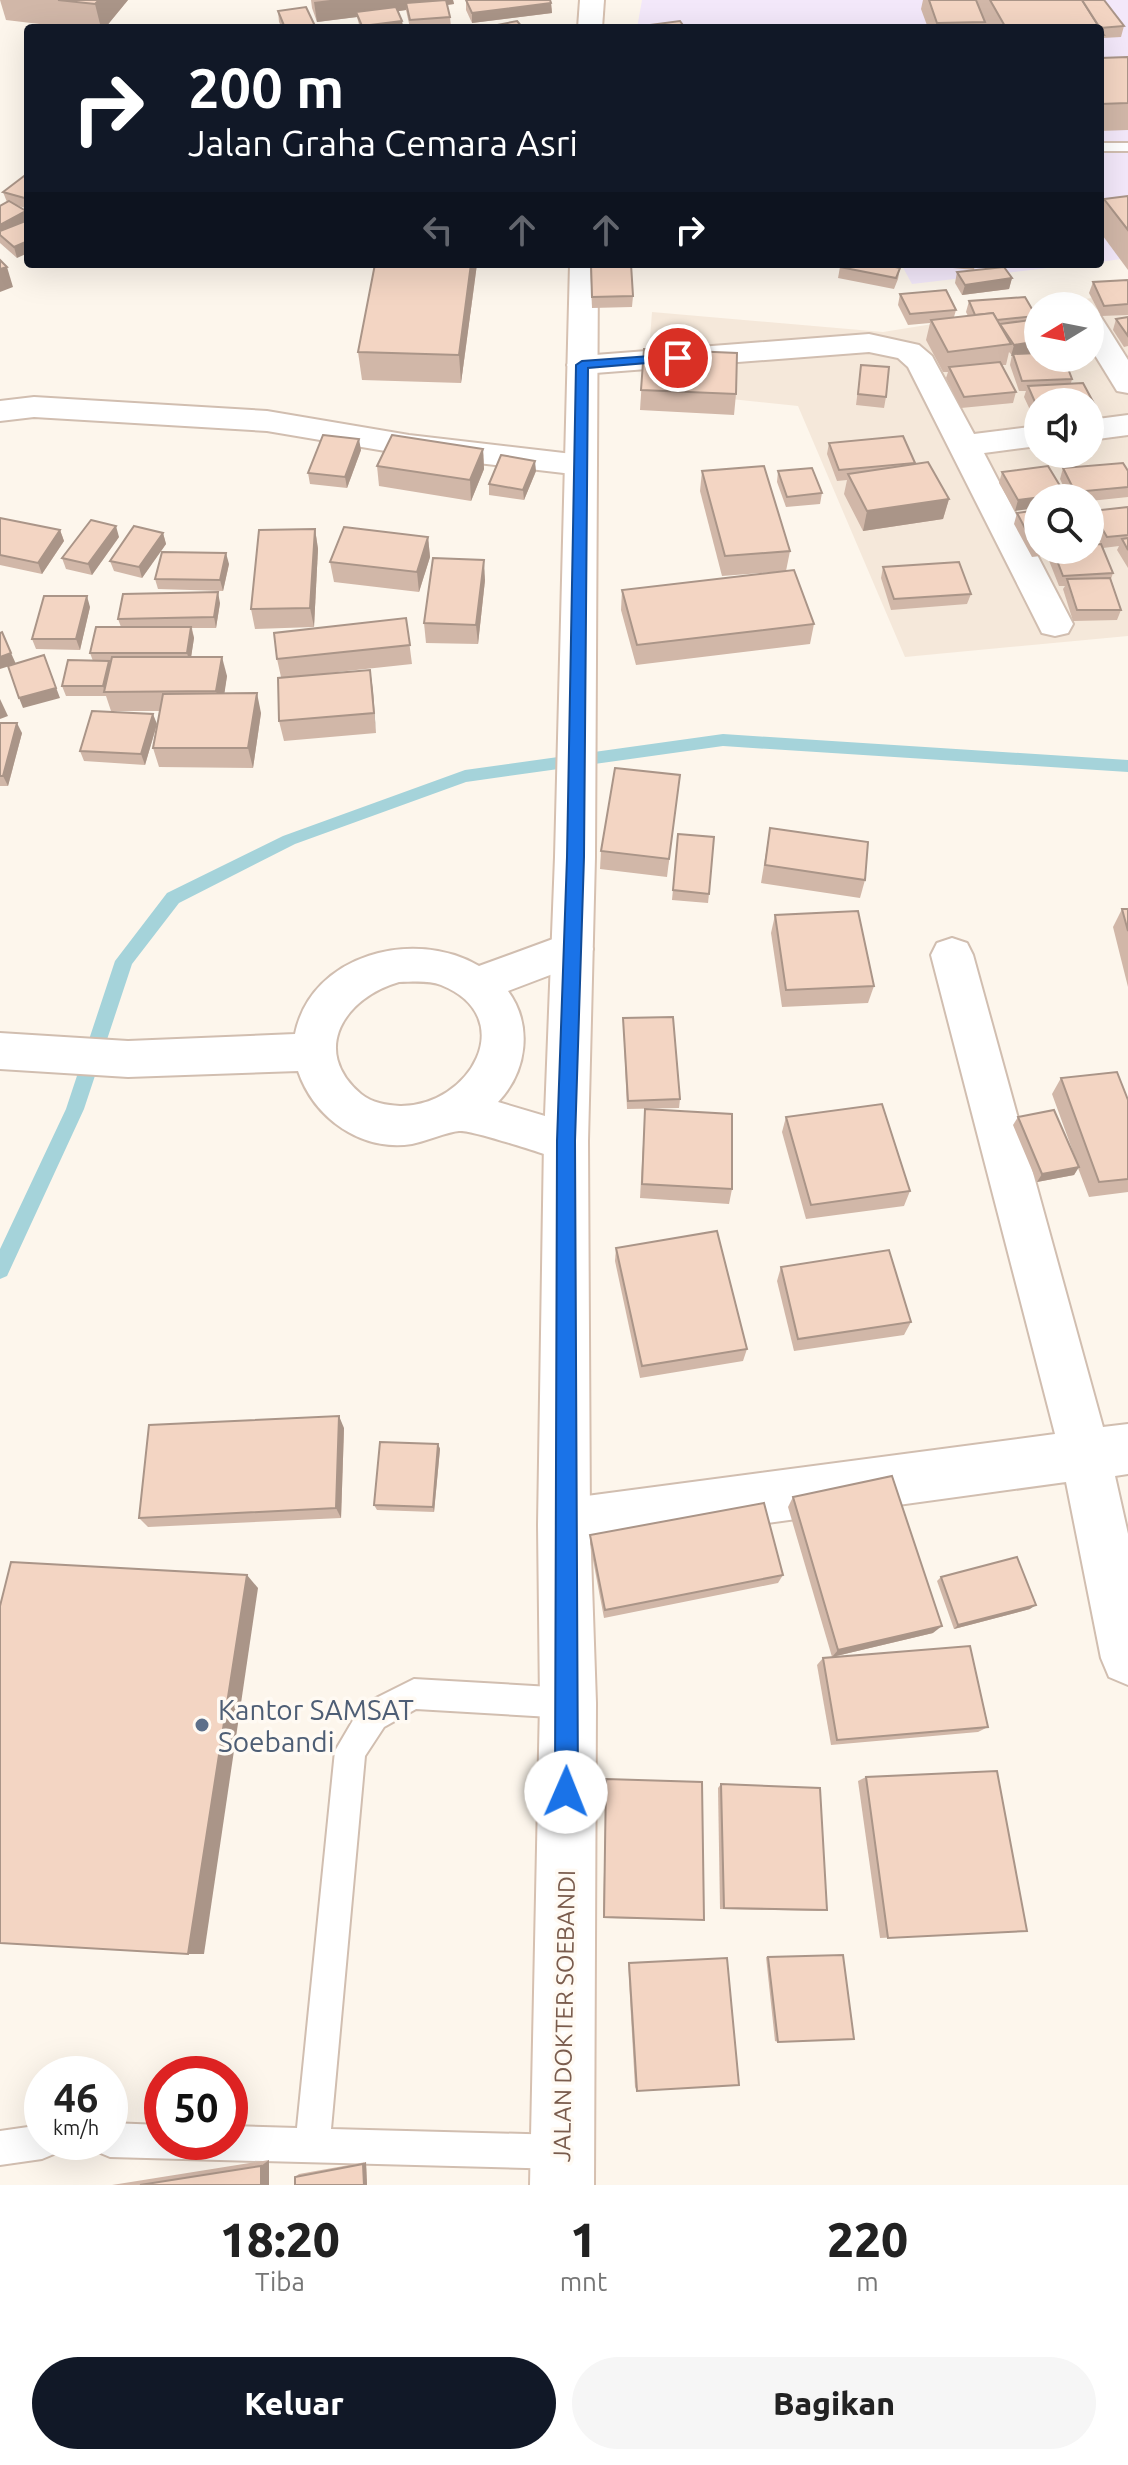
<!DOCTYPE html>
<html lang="id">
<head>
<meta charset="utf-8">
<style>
	body { margin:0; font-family:Ubuntu,sans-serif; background:#f6f6f6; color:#222; height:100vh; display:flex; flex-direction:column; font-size:30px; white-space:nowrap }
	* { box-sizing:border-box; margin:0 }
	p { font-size:26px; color:#767676 }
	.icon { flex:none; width:44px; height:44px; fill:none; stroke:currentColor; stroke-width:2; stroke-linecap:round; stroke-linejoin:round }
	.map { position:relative; height:2185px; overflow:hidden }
	.details { display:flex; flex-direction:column; background:#fff; flex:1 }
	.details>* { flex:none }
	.top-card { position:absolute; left:24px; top:24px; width:1080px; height:244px; border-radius:8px; box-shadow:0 8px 32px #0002; background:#111827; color:#fff; overflow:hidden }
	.needle { width:52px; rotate:260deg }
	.fabs { position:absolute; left:1024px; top:292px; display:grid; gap:16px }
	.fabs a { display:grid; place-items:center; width:80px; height:80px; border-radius:50%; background:#fff; box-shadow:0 8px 32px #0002; font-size:40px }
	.speed { position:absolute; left:24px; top:2056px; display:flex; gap:16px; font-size:40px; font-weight:700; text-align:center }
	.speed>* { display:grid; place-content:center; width:104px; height:104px; border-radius:50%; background:#fff; box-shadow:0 8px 32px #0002; line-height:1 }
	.speed small { font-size:20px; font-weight:400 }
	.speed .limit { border:12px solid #d22; background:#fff; color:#111 }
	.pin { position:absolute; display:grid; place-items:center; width:68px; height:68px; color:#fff; margin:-34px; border:4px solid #fff; border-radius:50%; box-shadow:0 2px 8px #0007 }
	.me { position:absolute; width:88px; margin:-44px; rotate:1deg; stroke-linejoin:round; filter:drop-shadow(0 0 6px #0008) }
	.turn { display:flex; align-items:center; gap:28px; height:168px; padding:0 32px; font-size:36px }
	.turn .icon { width:104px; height:104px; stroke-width:2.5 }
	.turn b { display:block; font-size:56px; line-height:68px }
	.lanes { display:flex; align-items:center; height:76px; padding:0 32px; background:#0003; justify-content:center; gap:40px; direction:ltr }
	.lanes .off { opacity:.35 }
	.eta { display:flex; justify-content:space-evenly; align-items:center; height:136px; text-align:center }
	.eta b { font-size:48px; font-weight:800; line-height:56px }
	.action { display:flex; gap:16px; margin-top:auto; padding:16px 32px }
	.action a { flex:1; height:92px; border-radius:48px; background:#111827; color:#fff; font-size:32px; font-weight:800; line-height:92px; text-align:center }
	.action a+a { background:#f6f6f6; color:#222 }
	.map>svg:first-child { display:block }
</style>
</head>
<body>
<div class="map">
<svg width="1128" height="2185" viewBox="0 0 1128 2185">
	<rect width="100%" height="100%" fill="#fdf6ec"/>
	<path fill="#f5e8da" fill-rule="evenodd" d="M1128,292V636L905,657L798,406L646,390L652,312L883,332L1038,307V358H1090V306H1043ZM1038,402H1090V454H1038ZM1038,498H1090V550H1038Z"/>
	<g fill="#f3e8fa">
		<polygon points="642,0 1128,0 1128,258 1100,262 1100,28 637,28"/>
		<polygon points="901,264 1081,264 912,284"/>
	</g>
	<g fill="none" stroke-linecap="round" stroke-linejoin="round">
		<polygon fill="#a5d3da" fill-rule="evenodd" points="723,734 1128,760 1128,772 723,746 466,782 295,844 179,903 132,964 84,1109 7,1276 0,1279 0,1249 66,1109 115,961 167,893 283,836 465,770"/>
		<g stroke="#d1beb0" stroke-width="4">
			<g id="service">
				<rect x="1100" y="143" width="28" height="8"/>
				<polygon points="414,1679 568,1688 579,1692 583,1703 579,1714 568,1718 416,1709 384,1727 365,1756 331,2129 562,2135 574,2140 579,2152 574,2164 562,2169 110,2157 98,2152 94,2142 110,2142 110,2123 162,2125 162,2142 230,2142 230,2126 297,2128 335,1751 362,1705"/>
				<polygon points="42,2125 42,2142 59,2142 54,2154 42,2159 0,2165 0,2131"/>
			</g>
		</g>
		<g stroke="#d1beb0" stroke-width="4">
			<g id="minor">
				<polygon points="1090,314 1101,317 1128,360 1128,393 1117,391 1090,347"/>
				<polygon points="869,334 919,345 932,356 974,434 1038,426 1038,446 984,453 1073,624 1068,633 1055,636 1042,633 908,367 898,358 869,352 582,374 571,371 567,365 571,359 582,356"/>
				<polygon points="34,397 267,411 409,435 581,455 592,458 597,465 592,472 581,475 409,455 267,431 34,417 0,421 0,401"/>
				<polygon points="1128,415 1128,435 1090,440 1090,420"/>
				<path d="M572,932L587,937L593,949L587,961L508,991C533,1025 527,1072 498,1102L582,1127L588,1141L582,1155L566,1161C549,1156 471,1129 459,1131C447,1132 427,1141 412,1144C361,1152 314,1118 298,1071L128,1077L0,1069V1033L128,1041L295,1034C311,954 415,928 479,966ZM399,982C412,982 429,980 441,985C521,1017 470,1107 400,1106C386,1105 372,1103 361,1094C309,1050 346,997 399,982Z"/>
				<polygon points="952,938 967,943 973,955 1103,1427 1128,1424 1128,1474 1115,1476 1128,1534 1128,1685 1109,1677 1101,1658 1066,1482 564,1551 546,1543 538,1525 546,1507 564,1499 1055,1434 931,955 937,943"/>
			</g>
		</g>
		<g stroke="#d6c0b0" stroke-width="4">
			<g id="secondary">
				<polygon points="580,0 604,0 602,28 578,28"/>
				<polygon points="570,264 598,264 595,857 588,1141 590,1525 596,1703 594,2185 530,2185 540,1703 538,1525 544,1141 555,857"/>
			</g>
		</g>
		<use href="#service" fill="#fff" fill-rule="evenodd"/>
		<use href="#minor" fill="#fff" fill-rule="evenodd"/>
		<use href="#secondary" fill="#fff" fill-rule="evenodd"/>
	</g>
	<g fill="#d1b7a8">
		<polygon points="0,0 128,0 105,28 73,28 6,20"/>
		<polygon points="311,0 453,0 454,4 447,5 450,17 451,27 410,28 406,10 398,11 402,21 403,28 360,28 357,17 317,22 312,8"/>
		<polygon points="466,0 551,3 552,13 472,23 466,10"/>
		<polygon points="923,0 1104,0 1124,26 1121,37 1103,38 1100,50 1100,28 985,28 984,26 983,28 928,28 921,9"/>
		<polygon points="278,11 316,28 282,28 279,22"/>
		<polygon points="1128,57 1128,130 1100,131 1100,58"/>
		<polygon points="28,173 28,209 16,205 17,258 0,243 0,206 7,202 3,192"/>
		<polygon points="1128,196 1128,270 1100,232 1100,213 1104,199"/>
		<polygon points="477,264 461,383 362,380 358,352"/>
		<polygon points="590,264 633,296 632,307 592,308"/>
		<polygon points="910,264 975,264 974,270"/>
		<polygon points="840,267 900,268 898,279 894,289 838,278"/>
		<polygon points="957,272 1012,278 1009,289 962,295 955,283"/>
		<polygon points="1128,280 1128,315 1101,316 1089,293 1093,282"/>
		<polygon points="946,290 956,310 954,317 968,316 966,312 969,301 1025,297 1036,316 1036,319 1038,319 1038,352 1028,353 1038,353 1038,358 1064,358 1072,379 1071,383 1083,383 1098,411 1094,422 1090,423 1090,402 1038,402 1038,427 1024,397 1026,391 1019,391 1010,365 1012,355 1009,352 1006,365 1002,365 1016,392 1013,403 961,408 946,378 948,372 943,372 926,340 930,323 908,325 898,305 900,294"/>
		<polygon points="1128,317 1128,346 1124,347 1113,330 1116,319"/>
		<polygon points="644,349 736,394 734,415 640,410"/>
		<polygon points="861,365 886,397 884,408 856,405"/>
		<polygon points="829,443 915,463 949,499 943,519 863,531 844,494 847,480 837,481 827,454"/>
		<polygon points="483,449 484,469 471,501 379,486 377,466"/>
		<polygon points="361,450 347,488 310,484 308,473"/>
		<polygon points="1048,466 1015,511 999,483 1002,472"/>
		<polygon points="1063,468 1128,471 1128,497 1090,501 1090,498 1069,498 1060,479"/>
		<polygon points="536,471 524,500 489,495 489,484"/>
		<polygon points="702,471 790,551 786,571 722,576 700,491"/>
		<polygon points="778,471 822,493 820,504 786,507 777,482"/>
		<polygon points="1128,507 1128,568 1117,550 1119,546 1103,548 1113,573 1111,579 1121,610 1117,620 1073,621 1063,589 1065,586 1059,586 1048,558 1049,555 1032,557 1014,524 1017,513 1038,510 1038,550 1090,550 1101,544 1090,525 1090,516 1092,511"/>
		<polygon points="0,518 60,530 64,541 42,574 0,565"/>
		<polygon points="315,529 318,549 314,627 255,629 251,609"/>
		<polygon points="163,533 166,544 142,578 114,571 110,561"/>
		<polygon points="119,537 92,575 66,569 62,558"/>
		<polygon points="428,537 430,557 419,592 334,582 330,562"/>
		<polygon points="229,564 223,591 158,589 155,579"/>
		<polygon points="883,567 971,594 967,604 891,610 881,578"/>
		<polygon points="485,580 478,644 426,643 424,623"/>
		<polygon points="622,590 814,624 810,644 636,665 621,610"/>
		<polygon points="220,603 216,628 192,628 194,638 191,657 227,676 224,693 261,713 253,768 159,767 153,748 160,711 111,711 106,696 66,696 62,686 93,661 90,653 121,627 118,619"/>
		<polygon points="90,607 80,650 36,649 32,639"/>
		<polygon points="406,618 412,664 328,673 370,670 376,733 284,741 279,721 281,677 277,659"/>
		<polygon points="0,723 22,733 8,786 0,786"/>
		<polygon points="157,724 145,765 84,761 80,751"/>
		<polygon points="680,775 667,877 600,869 601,851"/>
		<polygon points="770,828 865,880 860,898 761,883"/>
		<polygon points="678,834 709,894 708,903 672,900"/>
		<polygon points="1122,909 1128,909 1128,987 1113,927"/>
		<polygon points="775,915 874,986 868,1003 782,1007 771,933"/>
		<polygon points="623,1018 680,1099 679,1108 627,1109"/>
		<polygon points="1061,1078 1128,1100 1128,1192 1089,1197 1078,1168 1074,1175 1037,1182 1013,1125 1018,1117 1076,1160 1052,1094"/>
		<polygon points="645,1109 732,1189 729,1204 640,1198"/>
		<polygon points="786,1117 910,1191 904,1206 806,1219 782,1132"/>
		<polygon points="616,1248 747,1349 743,1361 640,1378 615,1261"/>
		<polygon points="781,1267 911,1322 904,1335 794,1351 777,1281"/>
		<polygon points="344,1428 341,1518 148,1527 139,1518"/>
		<polygon points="438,1444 440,1449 434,1512 377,1510 374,1505"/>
		<polygon points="793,1497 933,1633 832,1657 788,1507"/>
		<polygon points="590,1535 783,1575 778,1583 604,1618 590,1544"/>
		<polygon points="941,1577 1030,1609 954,1629 937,1581"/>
		<polygon points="823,1658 988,1727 978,1732 831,1745 817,1665"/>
		<polygon points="866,1777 1027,1931 880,1938 858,1781"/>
		<polygon points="606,1779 704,1920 603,1918"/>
		<polygon points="721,1784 827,1910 820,1911 720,1909 718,1788"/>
		<polygon points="843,1955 778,2042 775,2041 766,1957"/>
		<polygon points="727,1958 637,2091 635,2087 628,1963"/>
		<polygon points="269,2160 269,2185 112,2185"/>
		<polygon points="366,2162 367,2185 295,2185 295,2177 299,2174"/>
	</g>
	<g fill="#aa9588">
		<polygon points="99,0 128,0 105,28 101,28 95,4"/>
		<polygon points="330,0 453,0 454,4 407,10 406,3 406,10 358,17 356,12 357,17 317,22 314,2"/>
		<polygon points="551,3 552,13 472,23 472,13"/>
		<polygon points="402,21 403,28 362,28 362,26"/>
		<polygon points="26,211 28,223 0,235 0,225"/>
		<polygon points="28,241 28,253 17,258 14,247"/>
		<polygon points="471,264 477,264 461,383 459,355"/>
		<polygon points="7,267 13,287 0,292 0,269"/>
		<polygon points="1012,278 1009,289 962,295 965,285"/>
		<polygon points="1038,341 1038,352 1011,356 1014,345"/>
		<polygon points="359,439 361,450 347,488 345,477"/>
		<polygon points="483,449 484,469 471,501 470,480"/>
		<polygon points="535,461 536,471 524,500 523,490"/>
		<polygon points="1065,494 1063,498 1038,498 1038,508 1015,511 1018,500"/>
		<polygon points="949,499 943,519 863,531 867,511"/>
		<polygon points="116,526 119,537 92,575 88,564"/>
		<polygon points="315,529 318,549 314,627 310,608"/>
		<polygon points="60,530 64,541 42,574 38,563"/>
		<polygon points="163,533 166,544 142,578 139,567"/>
		<polygon points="428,537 430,557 419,592 417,572"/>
		<polygon points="226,553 229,564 223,591 220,580"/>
		<polygon points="484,560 485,580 478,644 476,625"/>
		<polygon points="218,592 220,603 216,628 214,617"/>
		<polygon points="87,596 90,607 80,650 76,639"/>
		<polygon points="191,627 194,638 190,664 187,653"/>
		<polygon points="11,653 16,664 0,669 0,657"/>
		<polygon points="222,657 227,676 222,710 216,691"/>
		<polygon points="109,661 112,671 105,692 103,686"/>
		<polygon points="48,666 60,698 23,708 19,698"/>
		<polygon points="370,670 373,690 376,733 374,713"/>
		<polygon points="257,693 261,713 253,768 248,748"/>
		<polygon points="0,699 8,716 0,719"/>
		<polygon points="153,714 157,724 145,765 141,754"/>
		<polygon points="17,723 22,733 8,786 3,776"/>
		<polygon points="1079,1167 1074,1175 1037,1182 1042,1174"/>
		<polygon points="339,1416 344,1428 341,1518 336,1508"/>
		<polygon points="438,1444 440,1449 434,1512 433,1507"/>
		<polygon points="247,1575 258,1588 204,1954 188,1954"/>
		<polygon points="1036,1605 1030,1609 954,1629 958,1625"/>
		<polygon points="942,1626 933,1633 832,1657 838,1650"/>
		<polygon points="269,2160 269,2185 261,2185 261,2166"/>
		<polygon points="366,2162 367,2185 364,2185 363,2164"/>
	</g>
	<g fill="#f3d5c3" stroke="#aa9588" stroke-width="2">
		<polygon points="58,0 99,0 95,4"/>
		<polygon points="446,0 450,17 410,20 406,3"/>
		<polygon points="466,0 550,0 551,3 472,13"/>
		<polygon points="929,0 976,0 985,22 937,23"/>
		<polygon points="990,0 1082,0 1104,35 1100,35 1100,28 1006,28"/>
		<polygon points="1082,0 1104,0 1124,26 1100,28"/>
		<polygon points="306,7 316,28 285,28 278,11"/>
		<polygon points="396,7 402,21 362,26 356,12"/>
		<polygon points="517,21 523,28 482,28"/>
		<polygon points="680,21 685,28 627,28"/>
		<polygon points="1128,57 1128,103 1100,104 1100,58"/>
		<polygon points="28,173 28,199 3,192"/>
		<polygon points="1128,196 1128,230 1104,199"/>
		<polygon points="9,201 26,211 0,225 0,206"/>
		<polygon points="28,220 28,241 14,247 0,235 0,231"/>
		<polygon points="0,260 7,267 0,269"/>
		<polygon points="375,264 471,264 459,355 358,352"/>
		<polygon points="591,264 631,264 633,296 592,297"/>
		<polygon points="841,264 881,264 900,268 896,278 840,267"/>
		<polygon points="1004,267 1012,278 965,285 957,272"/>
		<polygon points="1128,280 1128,304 1104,306 1093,282"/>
		<polygon points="946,290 956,310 910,314 900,294"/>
		<polygon points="1025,297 1036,316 997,320 993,313 975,315 969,301"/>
		<polygon points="993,313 1011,344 948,352 931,320"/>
		<polygon points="1128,317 1128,336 1116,319"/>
		<polygon points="1038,319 1038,341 1014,345 1000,324"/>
		<polygon points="644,349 737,353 736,394 641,390"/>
		<polygon points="1038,353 1038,358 1064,358 1072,379 1022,381 1013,354"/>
		<polygon points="1000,362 1016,392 964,397 949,367"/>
		<polygon points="861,365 889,367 886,397 858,394"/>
		<polygon points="1083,383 1098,411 1090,412 1090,402 1038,402 1038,409 1028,386"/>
		<polygon points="323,435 359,439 345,477 308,473"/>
		<polygon points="392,435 483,449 470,480 377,466"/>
		<polygon points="903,436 915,463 839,470 829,443"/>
		<polygon points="501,455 535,461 523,490 489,484"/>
		<polygon points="928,462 949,499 867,511 848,474"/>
		<polygon points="1123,463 1128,471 1128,487 1075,492 1063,468"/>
		<polygon points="764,466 790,551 725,556 702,471"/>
		<polygon points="1048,466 1065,494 1018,500 1002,472"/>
		<polygon points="812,468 822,493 787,497 778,471"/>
		<polygon points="1128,507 1128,535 1107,537 1092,511"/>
		<polygon points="1038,510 1038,546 1035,547 1017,513"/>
		<polygon points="0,518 60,530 38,563 0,555"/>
		<polygon points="91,520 116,526 88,564 62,558"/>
		<polygon points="134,526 163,533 139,567 110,561"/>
		<polygon points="344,527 428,537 417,572 330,562"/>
		<polygon points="315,529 310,608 251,609 259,530"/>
		<polygon points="1128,538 1128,550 1122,539"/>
		<polygon points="1101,544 1113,573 1063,576 1053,550 1090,550 1090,545"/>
		<polygon points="162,552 226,553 220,580 155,579"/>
		<polygon points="433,558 484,560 476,625 424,623"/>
		<polygon points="959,562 971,594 894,599 883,567"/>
		<polygon points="794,570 814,624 637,645 622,590"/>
		<polygon points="1110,578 1121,610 1077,610 1067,579"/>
		<polygon points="218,592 214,617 118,619 123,594"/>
		<polygon points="44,596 87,596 76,639 32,639"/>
		<polygon points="406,618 410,645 277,659 274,633"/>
		<polygon points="96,627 191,627 187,653 90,653"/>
		<polygon points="2,632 11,653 0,657 0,633"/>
		<polygon points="44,655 56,688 19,698 8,666"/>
		<polygon points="112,657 222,657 216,691 104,692"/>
		<polygon points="68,660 109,661 103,686 62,686"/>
		<polygon points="370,670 374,713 279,721 278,678"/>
		<polygon points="257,693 248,748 153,748 163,694"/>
		<polygon points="92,711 153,714 141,754 80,751"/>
		<polygon points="0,723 17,723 3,776 0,776"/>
		<polygon points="615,768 680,775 669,859 601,851"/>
		<polygon points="770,828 868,842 865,880 765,865"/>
		<polygon points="678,834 714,837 709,894 673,890"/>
		<polygon points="1122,909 1128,909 1128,931"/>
		<polygon points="858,911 874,986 786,990 775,915"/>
		<polygon points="673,1017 680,1099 628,1101 623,1018"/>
		<polygon points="1117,1072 1128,1100 1128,1179 1099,1182 1061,1078"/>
		<polygon points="882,1104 910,1191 811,1205 786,1117"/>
		<polygon points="645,1109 732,1114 732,1189 642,1184"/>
		<polygon points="1054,1110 1079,1167 1042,1174 1018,1117"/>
		<polygon points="717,1231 747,1349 642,1366 616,1248"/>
		<polygon points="889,1250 911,1322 798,1339 781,1267"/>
		<polygon points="339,1416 336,1508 139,1518 149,1425"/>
		<polygon points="380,1442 438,1444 433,1507 374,1505"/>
		<polygon points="892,1476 942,1626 838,1650 793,1497"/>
		<polygon points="764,1503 783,1575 605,1610 590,1535"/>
		<polygon points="1017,1557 1036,1605 958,1625 941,1577"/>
		<polygon points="11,1562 247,1575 188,1954 0,1943 0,1606"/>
		<polygon points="970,1646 988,1727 837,1740 823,1658"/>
		<polygon points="997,1771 1027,1931 888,1938 866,1777"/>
		<polygon points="606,1779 702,1782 704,1920 604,1917"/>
		<polygon points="721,1784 820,1788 827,1910 724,1908"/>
		<polygon points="843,1955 854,2039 778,2042 768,1957"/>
		<polygon points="727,1958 739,2085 637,2091 629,1963"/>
		<polygon points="363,2164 364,2185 295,2185 295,2177"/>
		<polygon points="261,2166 261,2185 140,2185"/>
	</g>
	<polygon fill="#1a73e8" stroke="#114b97" stroke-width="2" points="678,354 682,355 682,360 588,368 584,857 575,1141 578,1792 575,1801 566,1804 558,1801 555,1792 557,1141 567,857 576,365 582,361"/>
	<circle fill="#5c6f8a" stroke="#fffaf3" stroke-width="3" cx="202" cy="1725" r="8"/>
	<g text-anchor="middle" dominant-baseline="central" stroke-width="7" stroke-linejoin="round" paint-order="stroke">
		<g font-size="24" fill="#7a5c4d" stroke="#fffaf3">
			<text transform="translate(564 2016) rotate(-89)">JALAN DOKTER SOEBANDI</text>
		</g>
		<g font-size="28" fill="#4e5e75" stroke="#fffaf3" text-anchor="start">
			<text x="218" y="1709">Kantor SAMSAT<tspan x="218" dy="32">Soebandi</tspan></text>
		</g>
	</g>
</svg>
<div class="fabs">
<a><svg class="needle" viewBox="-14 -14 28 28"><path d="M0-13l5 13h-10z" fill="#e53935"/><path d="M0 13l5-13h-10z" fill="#767676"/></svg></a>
<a><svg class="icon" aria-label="sound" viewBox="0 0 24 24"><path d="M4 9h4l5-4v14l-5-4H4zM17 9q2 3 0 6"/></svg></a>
<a><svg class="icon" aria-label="search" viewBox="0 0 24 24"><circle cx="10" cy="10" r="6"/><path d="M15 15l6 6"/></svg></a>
</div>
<div class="speed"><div>46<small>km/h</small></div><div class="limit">50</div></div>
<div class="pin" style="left:678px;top:358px;background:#d93025"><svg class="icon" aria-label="arrive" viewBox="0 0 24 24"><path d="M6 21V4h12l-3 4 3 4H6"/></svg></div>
<svg class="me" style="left:566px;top:1792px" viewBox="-20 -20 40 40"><circle r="19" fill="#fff"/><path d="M0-13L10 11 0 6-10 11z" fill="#1a73e8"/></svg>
<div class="top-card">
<div class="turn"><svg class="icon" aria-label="right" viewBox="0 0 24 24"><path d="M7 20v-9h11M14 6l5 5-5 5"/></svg><div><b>200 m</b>Jalan Graha Cemara Asri</div></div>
<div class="lanes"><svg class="icon off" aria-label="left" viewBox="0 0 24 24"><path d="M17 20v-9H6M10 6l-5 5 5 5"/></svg><svg class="icon off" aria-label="ahead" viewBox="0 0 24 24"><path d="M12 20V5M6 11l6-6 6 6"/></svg><svg class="icon off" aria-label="ahead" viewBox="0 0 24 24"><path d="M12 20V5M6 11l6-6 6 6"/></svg><svg class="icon" aria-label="right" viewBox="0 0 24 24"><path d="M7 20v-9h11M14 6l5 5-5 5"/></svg></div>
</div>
</div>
<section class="details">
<div class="eta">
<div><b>18:20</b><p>Tiba</p></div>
<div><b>1</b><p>mnt</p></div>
<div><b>220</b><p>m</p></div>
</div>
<div class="action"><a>Keluar</a><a>Bagikan</a></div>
</section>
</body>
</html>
